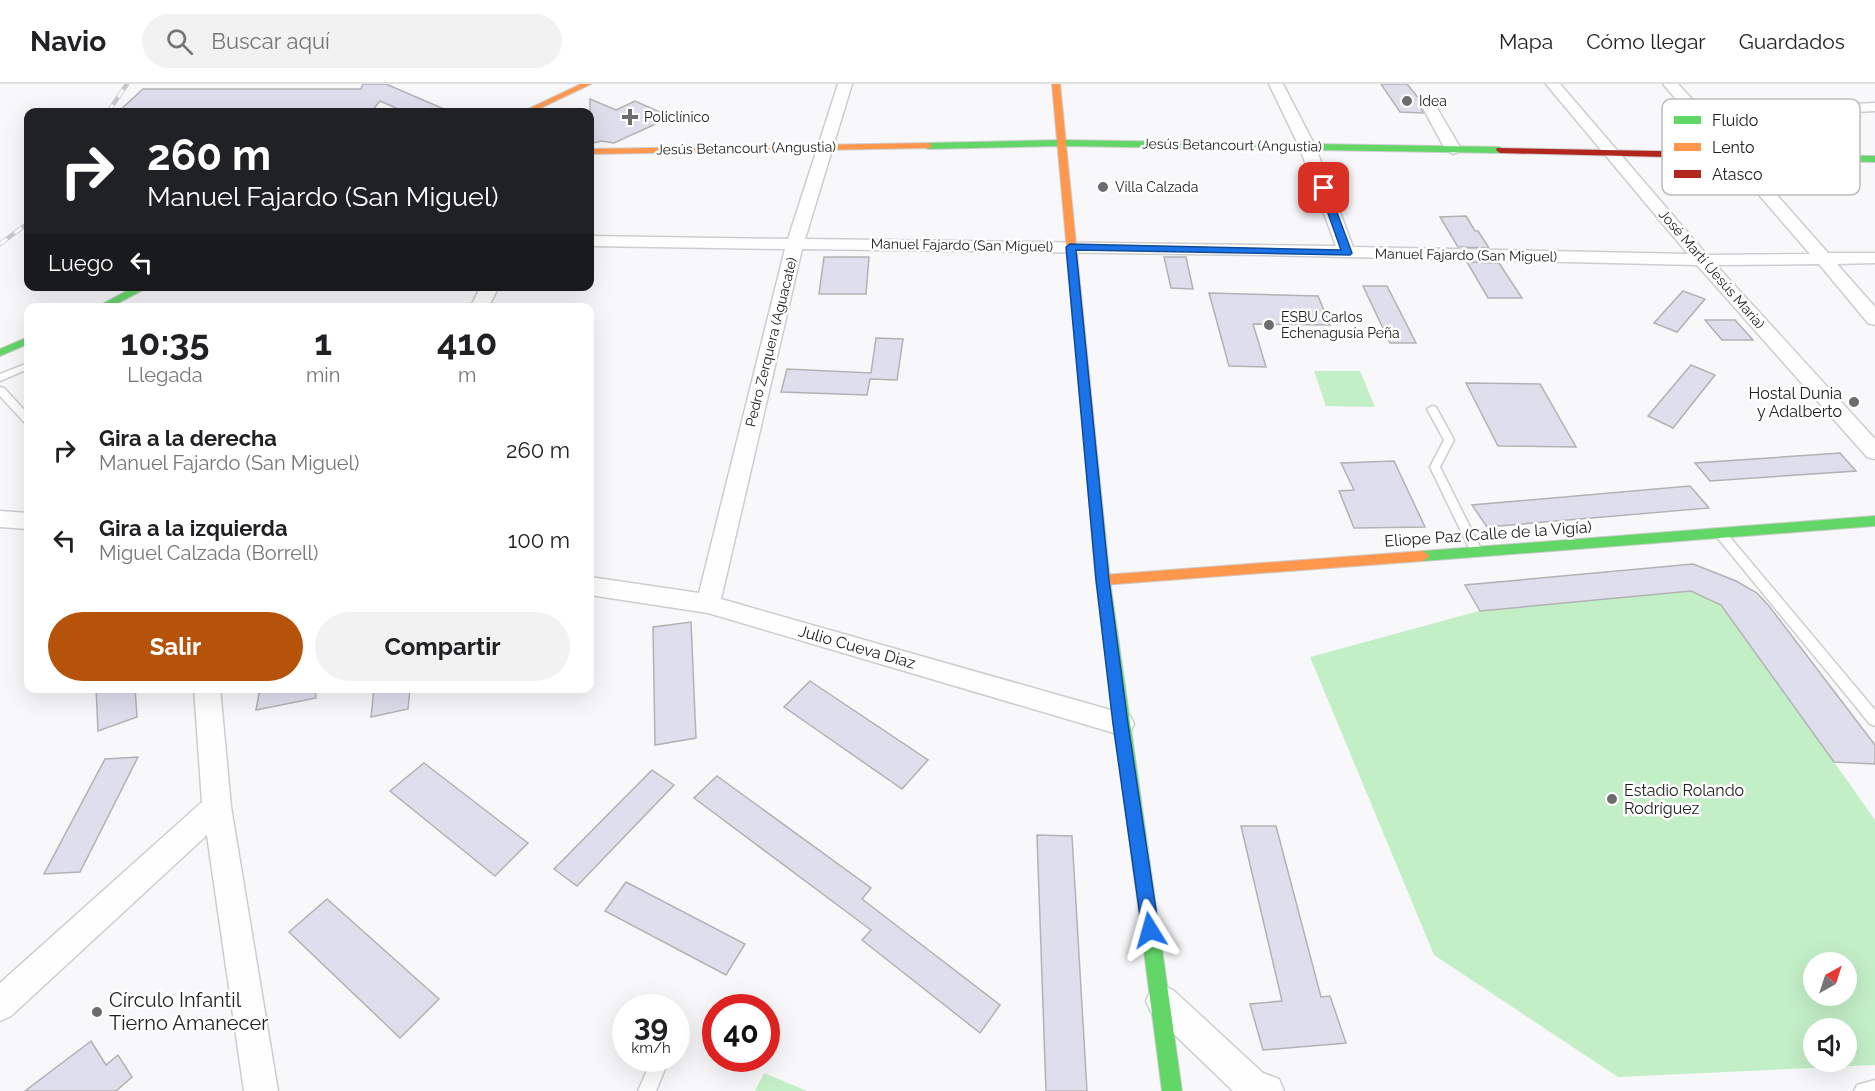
<!DOCTYPE html>
<html lang="es">
<head>
<meta charset="utf-8">
<style>
	body { margin:0; font-family:Raleway,sans-serif; background:#f2f2f2; color:#202124; height:100vh; display:flex; flex-direction:column; font-size:22px; white-space:nowrap }
	* { box-sizing:border-box; margin:0 }
	p { font-size:20px; color:#757577 }
	.icon { flex:none; width:33px; height:33px; fill:none; stroke:currentColor; stroke-width:2; stroke-linecap:round; stroke-linejoin:round }
	.map { position:relative; flex:1; overflow:hidden }
	.sheet { position:absolute; left:24px; top:219px; width:570px; height:390px; display:flex; flex-direction:column; background:#fff; border-radius:12px; box-shadow:0 6px 24px #0002 }
	.sheet>* { flex:none }
	.banner { position:absolute; left:24px; top:24px; width:570px; height:183px; border-radius:12px; box-shadow:0 6px 24px #0002; background:#202124; color:#fff; overflow:hidden }
	.needle { width:39px; rotate:39deg }
	.fabs { position:absolute; left:1803px; top:868px; display:grid; gap:12px }
	.fabs a { display:grid; place-items:center; width:54px; height:54px; border-radius:50%; background:#fff; box-shadow:0 6px 24px #0002; font-size:30px }
	.speed { position:absolute; left:612px; top:910px; display:flex; gap:12px; font-size:30px; font-weight:700; text-align:center }
	.speed>* { display:grid; place-content:center; width:78px; height:78px; border-radius:50%; background:#fff; box-shadow:0 6px 24px #0002; line-height:1 }
	.speed small { font-size:15px; font-weight:400 }
	.speed .limit { border:9px solid #d22; background:#fff; color:#111 }
	.pin { position:absolute; display:grid; place-items:center; width:51px; height:51px; color:#fff; margin:-26px; border-radius:12px; box-shadow:0 3px 9px #0006 }
	.me { position:absolute; width:66px; margin:-33px; rotate:352deg; stroke-linejoin:round; filter:drop-shadow(0 0 4px #0008) }
	.turn { display:flex; align-items:center; gap:21px; height:126px; padding:0 24px; font-size:27px }
	.turn .icon { width:78px; height:78px; stroke-width:2.5 }
	.turn b { display:block; font-size:42px; line-height:51px }
	.then { display:flex; align-items:center; height:57px; padding:0 24px; background:#0003; gap:12px; font-size:22px }
	.eta { display:flex; justify-content:space-evenly; align-items:center; height:102px; text-align:center }
	.eta b { font-size:36px; font-weight:700; line-height:42px }
	.button { display:flex; gap:12px; margin-top:auto; padding:12px 24px }
	.button a { flex:1; height:69px; border-radius:36px; background:#b45309; color:#fff; font-size:24px; font-weight:700; line-height:69px; text-align:center }
	.button a+a { background:#f2f2f2; color:#202124 }
	ul { padding:0; list-style:none }
	li { display:flex; align-items:center; gap:18px; height:90px; padding:0 24px }
	li div { flex:1 }
	li b { display:block; font-size:22px }
	li em { font-style:normal }
	header { display:flex; align-items:center; gap:36px; box-sizing:border-box; height:84px; padding:0 30px; background:#fff; border-bottom:2px solid #e0e0e0 }
	header strong { font-size:28px }
	nav { display:flex; gap:33px; margin-inline-start:auto; font-size:21px }
	.search { width:420px; height:54px; background:#f2f2f2; display:flex; align-items:center; gap:15px; box-sizing:border-box; padding:0 21px; border-radius:33px; color:#757577; font-size:22px }
	.map>svg:first-child { display:block }
</style>
</head>
<body>
<header>
<strong>Navio</strong>
<div class="search"><svg class="icon" aria-label="search" viewBox="0 0 24 24"><circle cx="10" cy="10" r="6"/><path d="M15 15l6 6"/></svg>Buscar aquí</div>
<nav><a>Mapa</a><a>Cómo llegar</a><a>Guardados</a></nav>
</header>
<div class="map">
<svg width="1875" height="1007" viewBox="0 0 1875 1007">
	<rect width="100%" height="100%" fill="#f8f8fa"/>
	<g fill="#c3efc7" fill-rule="evenodd">
		<polygon points="1314,287 1360,287 1375,323 1326,322"/>
		<path d="M1693,480L1736,497L1769,522L1875,661V680L1834,678L1875,736V981L1618,993L1434,871L1310,573L1479,527L1465,501ZM1814,879H1846V912H1814ZM1814,945H1846V978H1814Z"/>
		<polygon points="764,989 807,1007 755,1007"/>
	</g>
	<g fill="#dfdeed" stroke="#b2b2b4" stroke-width="1.5">
		<polygon points="363,0 386,0 451,28 405,28 380,17 371,28 118,28 143,5 361,5"/>
		<polygon points="1381,0 1407,0 1424,21 1421,23 1423,29 1400,28"/>
		<polygon points="590,15 616,26 635,17 671,33 614,59 601,57 590,60"/>
		<polygon points="1466,132 1475,147 1478,147 1489,164 1458,163 1440,133"/>
		<polygon points="824,173 869,173 866,210 819,210"/>
		<polygon points="1164,173 1186,173 1193,205 1171,204"/>
		<polygon points="1467,178 1499,179 1522,214 1488,214"/>
		<polygon points="1363,202 1387,202 1416,259 1390,259"/>
		<polygon points="1683,207 1705,215 1677,248 1654,239"/>
		<polygon points="1209,209 1318,212 1330,241 1253,240 1266,283 1229,282"/>
		<polygon points="1705,236 1735,236 1753,256 1722,256"/>
		<polygon points="876,254 903,255 897,296 870,295 867,311 781,308 787,285 871,289"/>
		<polygon points="1691,281 1715,291 1673,344 1648,332"/>
		<polygon points="1466,299 1540,300 1576,363 1498,362"/>
		<polygon points="1840,369 1856,387 1710,397 1695,379"/>
		<polygon points="1394,377 1425,443 1354,444 1339,407 1354,406 1341,379"/>
		<polygon points="1690,402 1709,424 1487,443 1472,421"/>
		<polygon points="1693,480 1736,497 1757,509 1769,522 1875,661 1875,680 1834,678 1721,521 1691,507 1480,527 1465,501"/>
		<polygon points="691,538 696,654 655,661 653,543"/>
		<polygon points="810,597 928,676 902,705 784,623"/>
		<polygon points="96,604 135,604 137,633 98,647"/>
		<polygon points="260,604 315,604 316,614 256,626"/>
		<polygon points="374,604 410,604 408,625 371,633"/>
		<polygon points="138,673 80,788 44,790 105,675"/>
		<polygon points="424,679 528,759 495,792 390,707"/>
		<polygon points="652,686 674,701 577,802 554,785"/>
		<polygon points="717,692 871,804 862,815 1000,921 980,949 862,856 871,846 694,714"/>
		<polygon points="1241,742 1276,742 1321,913 1330,912 1346,959 1263,966 1250,920 1282,917"/>
		<polygon points="1037,751 1072,752 1087,1007 1046,1007"/>
		<polygon points="626,798 745,860 726,891 605,827"/>
		<polygon points="327,815 439,915 400,954 289,848"/>
		<polygon points="91,957 106,981 118,971 132,993 116,1007 25,1007"/>
	</g>
	<g fill="none" stroke-linecap="round" stroke-linejoin="round">
		<g stroke="#cdcdcf" stroke-width="3">
			<g id="lane">
				<polygon points="28,279 28,285 0,297 0,290"/>
				<polygon points="0,303 4,304 28,330 28,339 24,338 0,312"/>
				<polygon points="1432,322 1436,323 1454,356 1440,383 1482,467 1480,470 1472,470 1430,383 1444,356 1427,325"/>
				<polygon points="1720,445 1724,446 1875,626 1875,642 1870,640 1716,452 1714,449 1716,446"/>
				<polygon points="676,929 684,931 686,937 682,946 676,948"/>
				<polygon points="652,975 669,975 656,1007 638,1007"/>
				<polygon points="1875,996 1875,1007 1854,1007 1857,1001"/>
			</g>
		</g>
		<g stroke="#cdcdcf" stroke-width="3">
			<g id="street">
				<polygon points="838,0 852,0 805,155 1336,162 1299,62 1269,0 1283,0 1315,62 1353,163 1688,170 1546,0 1560,0 1707,171 1810,170 1663,0 1678,0 1703,27 1875,19 1875,27 1711,36 1828,169 1875,169 1875,179 1837,180 1875,223 1875,241 1868,239 1819,180 1716,181 1875,355 1875,375 1867,373 1697,181 1264,171 802,165 721,515 1121,629 1130,632 1134,640 1130,648 1121,651 708,529 590,511 590,493 699,509 785,165 590,162 590,152 788,155"/>
				<polygon points="1430,20 1437,24 1461,65 1458,68 1453,70 1445,65 1423,24"/>
				<polygon points="481,202 499,202 488,224 470,224"/>
				<polygon points="0,427 28,429 28,445 0,443"/>
				<polygon points="194,604 220,604 231,723 278,1007 244,1007 207,751 11,932 0,937 0,899 202,718"/>
				<polygon points="1162,901 1173,906 1263,989 1279,995 1284,1007 1233,1007 1151,928 1146,917 1151,906"/>
			</g>
		</g>
		<g stroke="#cdcdcf" stroke-width="2">
			<g id="fast">
				<polygon points="1061,56 1500,63 1504,66 1500,69 1061,62 928,65 924,62 928,59"/>
				<polygon points="1704,69 1875,72 1875,78 1707,74 1703,71"/>
				<polygon points="136,202 150,202 109,224 95,224"/>
				<polygon points="28,253 28,260 0,272 0,265"/>
				<polygon points="1091,365 1097,369 1110,496 1182,1007 1162,1007 1096,496 1085,369"/>
				<polygon points="1875,432 1875,442 1423,477 1416,472 1423,467"/>
			</g>
		</g>
		<g stroke="#cdcdcf" stroke-width="2">
			<g id="slow">
				<polygon points="581,0 591,0 532,28 522,28"/>
				<polygon points="1052,0 1060,0 1097,369 1091,373 1085,369"/>
				<polygon points="928,59 931,60 931,64 590,70 590,65"/>
				<polygon points="1423,467 1430,472 1423,477 1103,501 1096,496 1103,491"/>
			</g>
		</g>
		<g stroke="#cdcdcf" stroke-width="2">
			<polygon id="jam" points="1497,64 1707,68 1711,71 1707,74 1500,69 1496,66"/>
		</g>
		<use href="#lane" fill="#fefefe" fill-rule="evenodd"/>
		<use href="#street" fill="#fefefe" fill-rule="evenodd"/>
		<use href="#fast" fill="#63d668" fill-rule="evenodd"/>
		<use href="#slow" fill="#ff974d" fill-rule="evenodd"/>
		<use href="#jam" fill="#b3261e" fill-rule="evenodd"/>
		<g stroke="#c8c8ca" stroke-width="4.5">
			<g id="rail">
				<polyline points="108,28 127,0"/>
				<polyline points="0,160 28,139"/>
			</g>
		</g>
		<use href="#rail" stroke="#fff" stroke-width="3" stroke-dasharray="9" stroke-linecap="butt"/>
	</g>
	<polygon fill="#1a73e8" stroke="#114b97" stroke-width="1.5" points="1320,102 1328,104 1352,169 1350,171 1076,166 1109,496 1128,640 1159,846 1157,852 1150,855 1144,852 1142,846 1113,640 1096,496 1066,163 1070,160 1341,166 1319,104"/>
	<g fill="#6c6c6e" stroke="#fff" stroke-width="2">
		<circle cx="1407" cy="17" r="6"/>
		<path d="M627 24h6v6h6v6h-6v6h-6v-6h-6v-6h6z"/>
		<circle cx="1103" cy="103" r="6"/>
		<circle cx="1269" cy="241" r="6"/>
		<circle cx="1854" cy="318" r="6"/>
		<circle cx="1612" cy="715" r="6"/>
		<circle cx="97" cy="928" r="6"/>
	</g>
	<g text-anchor="middle" dominant-baseline="central" stroke-width="5" stroke-linejoin="round" paint-order="stroke">
		<g font-size="14" fill="#212122" stroke="#fff" text-anchor="start">
			<text x="1419" y="17">Idea</text>
			<text x="644" y="33">Policlínico</text>
			<text x="1115" y="103">Villa Calzada</text>
			<text x="1281" y="233">ESBU Carlos<tspan x="1281" dy="16">Echenagusía Peña</tspan></text>
		</g>
		<g font-size="14" fill="#212122" stroke="#fff">
			<text transform="translate(1232 61) rotate(1)">Jesús Betancourt (Angustia)</text>
			<text transform="translate(746 64) rotate(-1)">Jesús Betancourt (Angustia)</text>
			<text transform="translate(962 161) rotate(1)">Manuel Fajardo (San Miguel)</text>
			<text transform="translate(1466 171) rotate(1)">Manuel Fajardo (San Miguel)</text>
			<text transform="translate(1712 185) rotate(49)">José Martí (Jesús María)</text>
			<text transform="translate(771 258) rotate(-76)">Pedro Zerquera (Aguacate)</text>
		</g>
		<g font-size="16" fill="#212122" stroke="#fff" text-anchor="end">
			<text x="1842" y="309">Hostal Dunia<tspan x="1842" dy="18">y Adalberto</tspan></text>
			<text x="1624" y="706" text-anchor="start">Estadio Rolando<tspan x="1624" dy="18">Rodríguez</tspan></text>
		</g>
		<g font-size="16" fill="#212122" stroke="#fff">
			<text transform="translate(1488 450) rotate(-4)">Eliope Paz (Calle de la Vigía)</text>
			<text transform="translate(857 563) rotate(16)">Julio Cueva Diaz</text>
		</g>
		<g font-size="20" fill="#212122" stroke="#fff" text-anchor="start">
			<text x="109" y="916">Círculo Infantil<tspan x="109" dy="23">Tierno Amanecer</tspan></text>
		</g>
	</g>
	<rect x="1662" y="15" width="198" height="96" rx="9" fill="#fff" stroke="#bcbcbd" stroke-width="1.5"/>
	<rect x="1674" y="32" width="27" height="8" fill="#63d668"/>
	<rect x="1674" y="59" width="27" height="8" fill="#ff974d"/>
	<rect x="1674" y="86" width="27" height="8" fill="#b3261e"/>
	<g font-size="16" fill="#212122">
		<text x="1712" y="42">Fluido</text>
		<text x="1712" y="69">Lento</text>
		<text x="1712" y="96">Atasco</text>
	</g>
</svg>
<div class="fabs">
<a><svg class="needle" viewBox="-14 -14 28 28"><path d="M0-13l5 13h-10z" fill="#e53935"/><path d="M0 13l5-13h-10z" fill="#757577"/></svg></a>
<a><svg class="icon" aria-label="sound" viewBox="0 0 24 24"><path d="M4 9h4l5-4v14l-5-4H4zM17 9q2 3 0 6"/></svg></a>
</div>
<div class="speed"><div>39<small>km/h</small></div><div class="limit">40</div></div>
<div class="pin" style="left:1324px;top:104px;background:#d93025"><svg class="icon" aria-label="arrive" viewBox="0 0 24 24"><path d="M6 21V4h12l-3 4 3 4H6"/></svg></div>
<svg class="me" style="left:1150px;top:846px" viewBox="-20 -20 40 40"><path d="M0-17L14 15 0 8-14 15z" fill="#1a73e8" stroke="#fff" stroke-width="4"/></svg>
<div class="banner">
<div class="turn"><svg class="icon" aria-label="right" viewBox="0 0 24 24"><path d="M7 20v-9h11M14 6l5 5-5 5"/></svg><div><b>260 m</b>Manuel Fajardo (San Miguel)</div></div>
<div class="then">Luego<svg class="icon" aria-label="left" viewBox="0 0 24 24"><path d="M17 20v-9H6M10 6l-5 5 5 5"/></svg></div>
</div>
<section class="sheet">
<div class="eta">
<div><b>10:35</b><p>Llegada</p></div>
<div><b>1</b><p>min</p></div>
<div><b>410</b><p>m</p></div>
</div>
<ul>
<li><svg class="icon" aria-label="right" viewBox="0 0 24 24"><path d="M7 20v-9h11M14 6l5 5-5 5"/></svg><div><b>Gira a la derecha</b><p>Manuel Fajardo (San Miguel)</p></div><em>260 m</em></li>
<li><svg class="icon" aria-label="left" viewBox="0 0 24 24"><path d="M17 20v-9H6M10 6l-5 5 5 5"/></svg><div><b>Gira a la izquierda</b><p>Miguel Calzada (Borrell)</p></div><em>100 m</em></li>
</ul>
<div class="button"><a>Salir</a><a>Compartir</a></div>
</section>
</div>
</body>
</html>
